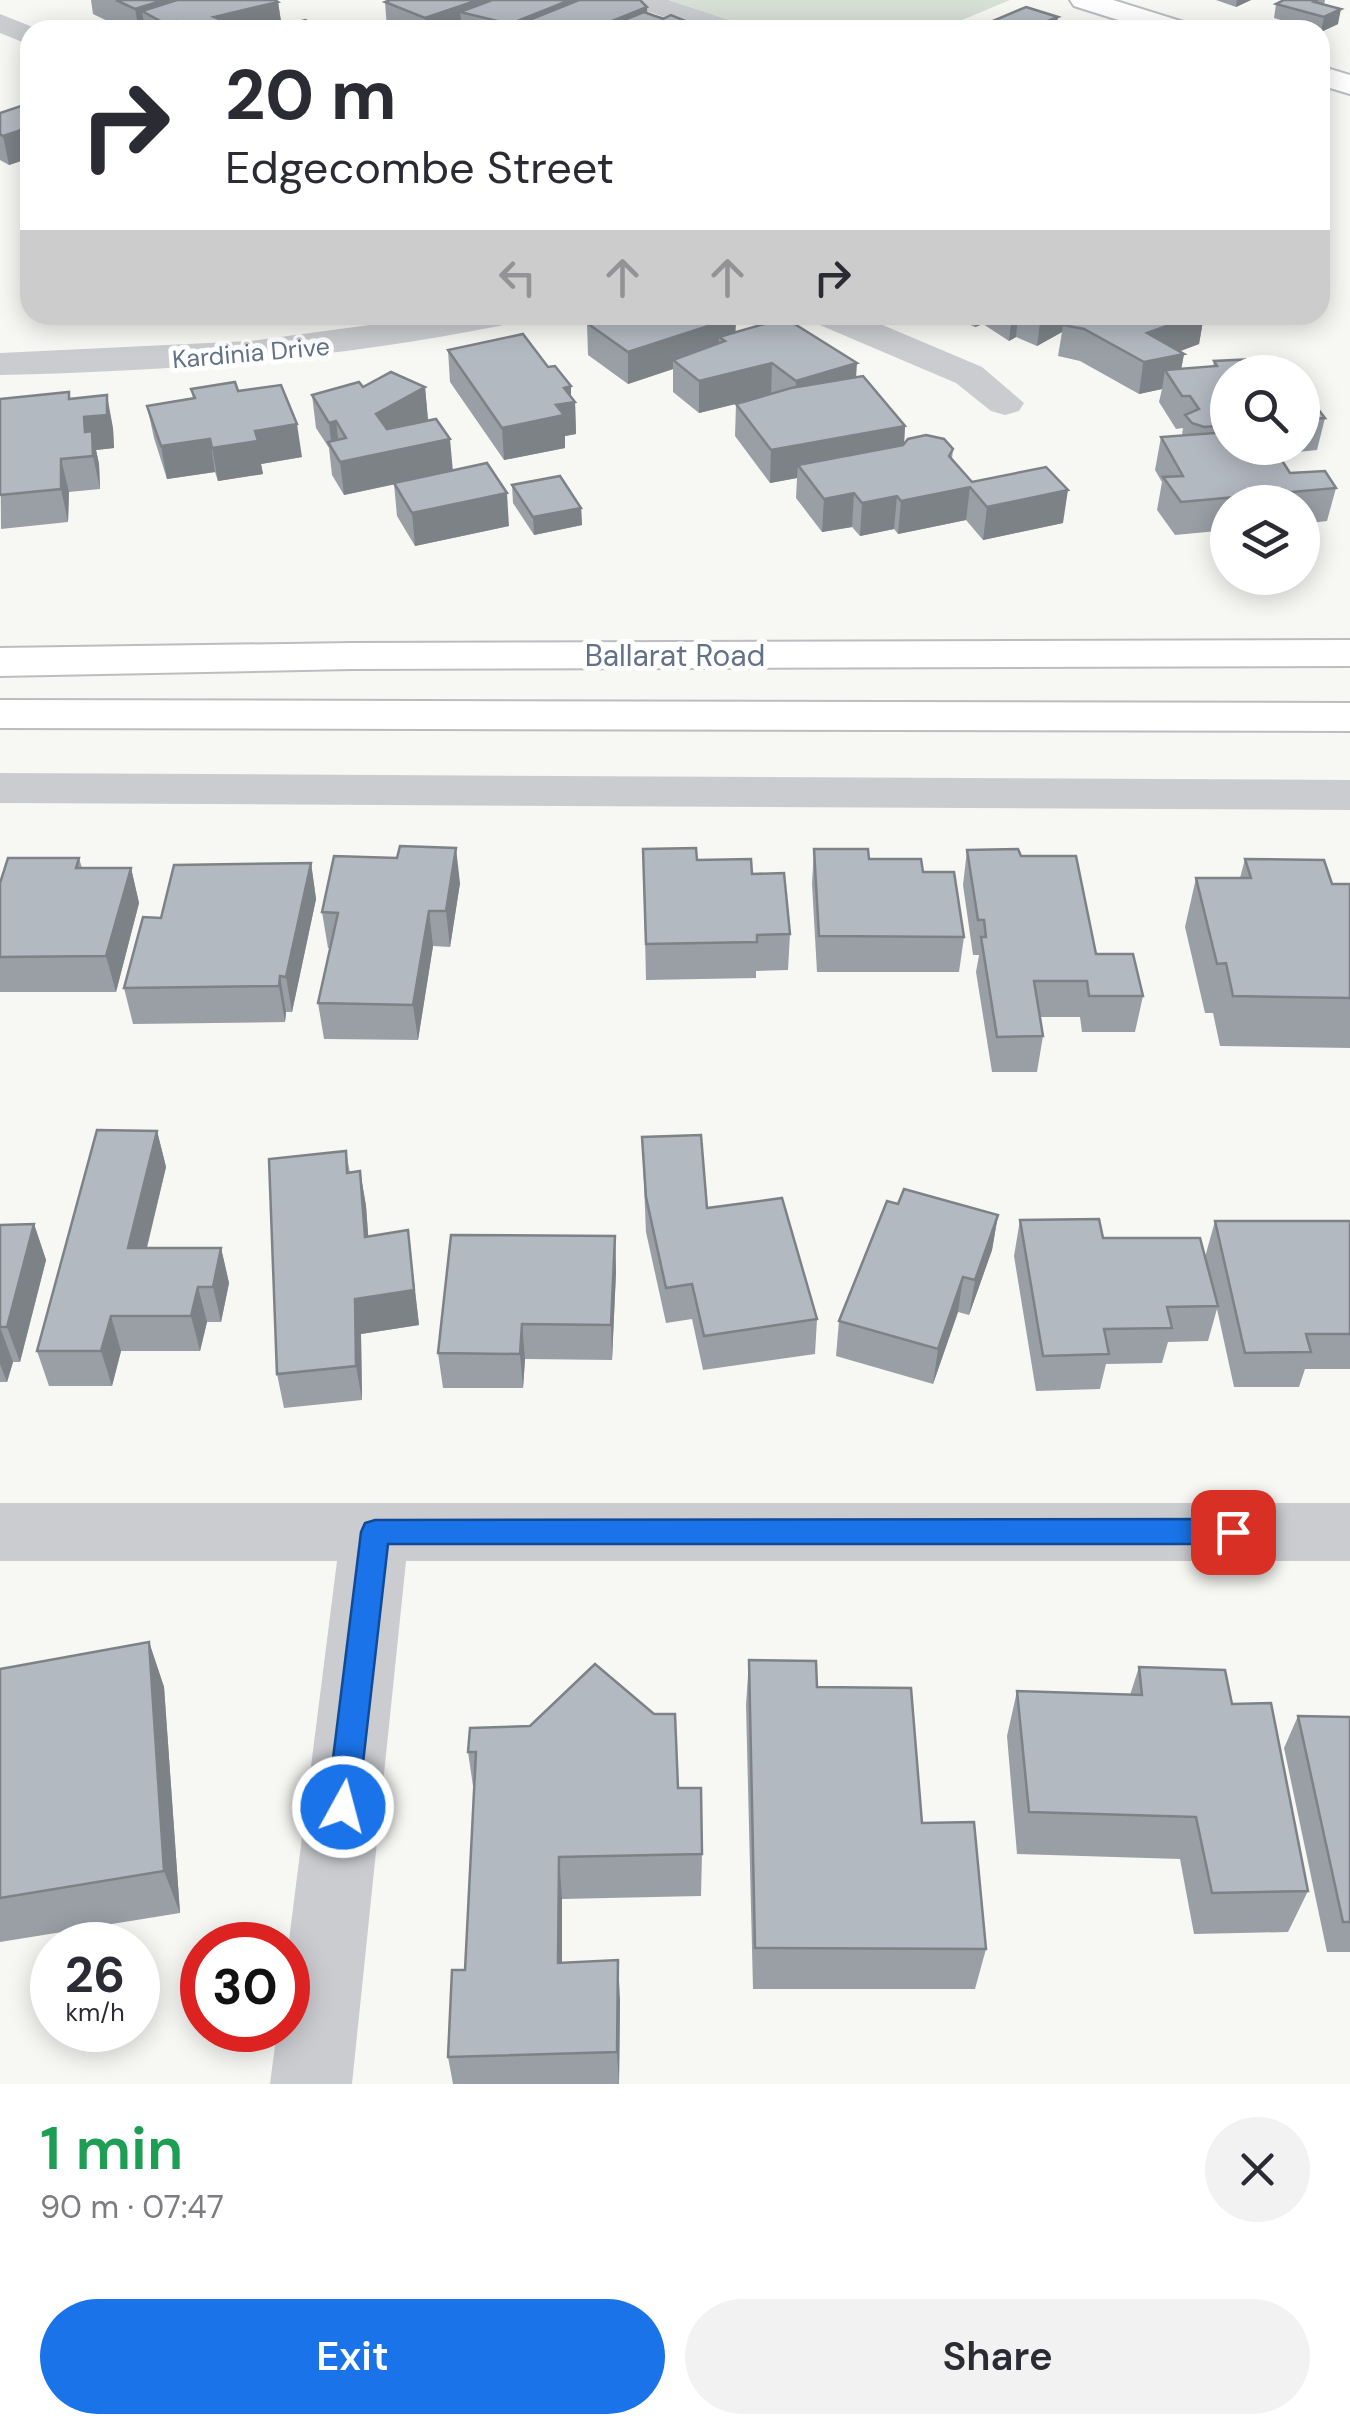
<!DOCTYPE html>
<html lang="en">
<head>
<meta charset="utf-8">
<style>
	body { margin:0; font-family:"DM Sans",sans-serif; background:#f2f2f3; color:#2b2b33; height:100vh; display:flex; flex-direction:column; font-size:38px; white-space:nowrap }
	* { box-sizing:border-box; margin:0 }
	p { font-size:32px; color:#7c7c81 }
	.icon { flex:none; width:55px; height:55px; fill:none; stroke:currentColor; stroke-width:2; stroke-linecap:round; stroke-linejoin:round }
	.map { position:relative; height:2084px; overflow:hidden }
	.panel { display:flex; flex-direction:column; background:#fff; flex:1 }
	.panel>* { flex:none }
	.top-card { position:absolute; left:20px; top:20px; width:1310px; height:305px; border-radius:30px; box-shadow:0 5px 25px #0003; background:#fff; color:#2b2b33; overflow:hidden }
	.fabs { position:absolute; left:1210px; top:355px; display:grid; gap:20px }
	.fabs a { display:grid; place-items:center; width:110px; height:110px; border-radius:50%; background:#fff; box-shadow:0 5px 25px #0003; font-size:50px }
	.speed { position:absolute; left:30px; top:1922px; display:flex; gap:20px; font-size:50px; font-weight:700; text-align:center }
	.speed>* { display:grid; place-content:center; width:130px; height:130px; border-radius:50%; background:#fff; box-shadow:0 5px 25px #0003; line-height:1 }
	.speed small { font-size:25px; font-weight:400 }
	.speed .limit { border:15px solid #d22; background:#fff; color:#111 }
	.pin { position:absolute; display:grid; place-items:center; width:85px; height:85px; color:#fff; margin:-42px; border-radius:20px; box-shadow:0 5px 15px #0006 }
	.me { position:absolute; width:110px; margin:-55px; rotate:7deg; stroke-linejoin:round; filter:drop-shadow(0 0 8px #0008) }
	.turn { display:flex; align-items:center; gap:35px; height:210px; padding:0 40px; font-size:45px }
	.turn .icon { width:130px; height:130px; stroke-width:2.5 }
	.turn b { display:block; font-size:70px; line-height:85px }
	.lanes { display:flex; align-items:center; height:95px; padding:0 40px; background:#0003; justify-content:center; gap:50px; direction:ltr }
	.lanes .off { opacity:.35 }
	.round { display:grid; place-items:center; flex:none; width:105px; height:105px; border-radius:52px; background:#f2f2f3 }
	.overview { display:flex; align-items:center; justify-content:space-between; height:170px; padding:0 40px }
	h1 { font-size:60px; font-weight:600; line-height:75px; color:#1e9e55 }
	.primary-button { display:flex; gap:20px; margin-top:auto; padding:20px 40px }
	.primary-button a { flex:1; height:115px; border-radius:60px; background:#1a73e8; color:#fff; font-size:40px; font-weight:600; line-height:115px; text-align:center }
	.primary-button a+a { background:#f2f2f3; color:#2b2b33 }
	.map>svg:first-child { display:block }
</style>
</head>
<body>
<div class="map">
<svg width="1350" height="2084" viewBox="0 0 1350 2084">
	<rect width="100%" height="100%" fill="#f7f8f4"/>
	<polygon fill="#d7e0d5" points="670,0 1010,0 938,30 754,30"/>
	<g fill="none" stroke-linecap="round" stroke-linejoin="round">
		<g stroke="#babdc2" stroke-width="4">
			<g id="major">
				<polygon points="1070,0 1113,0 1190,24 1194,30 1150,30 1074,6"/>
				<polygon points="1320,66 1350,75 1350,94 1320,85"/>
			</g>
		</g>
		<g stroke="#bbbdc1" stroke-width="4">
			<g id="highway">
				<polygon points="1350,640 1350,666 352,669 0,676 0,648 352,643"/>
				<polygon points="0,700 1350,703 1350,731 0,728"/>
			</g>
		</g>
		<g fill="#caccd0" fill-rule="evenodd">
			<polygon points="628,0 669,0 740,24 744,30 702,30 632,6"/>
			<polygon points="0,14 40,30 30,30 30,45 0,33"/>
			<path d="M444,315H517L512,323L499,326C334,359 168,371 0,375V353L250,341Z"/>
			<polygon points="810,315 859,315 982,367 1024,403 1019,411 1005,415 991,411 956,383 815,323"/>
			<polygon points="0,773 1350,780 1350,810 0,803"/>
			<polygon points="0,1503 1350,1503 1350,1561 406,1561 352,2084 270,2084 277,2030 288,2030 288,1948 337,1561 0,1561"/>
		</g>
		<use href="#major" fill="#fff" fill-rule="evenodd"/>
		<use href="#highway" fill="#fff" fill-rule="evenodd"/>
	</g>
	<g fill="#9a9fa6">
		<polygon points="91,0 275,0 278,2 282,27 327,30 126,30 93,14"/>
		<polygon points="1216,0 1251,0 1236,7"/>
		<polygon points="1284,0 1325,0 1324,5 1338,24 1321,32 1320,30 1314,30 1274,18 1276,4"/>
		<polygon points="385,2 647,13 695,25 695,30 390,30 387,29"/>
		<polygon points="30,103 30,161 27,159 9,165 0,160 0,113"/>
		<polygon points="30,166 30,200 28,199 22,169"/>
		<polygon points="30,237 30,312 23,283"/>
		<polygon points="608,315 733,315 736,317 735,332 856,377 905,426 904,444 953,449 952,459 972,482 1063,523 983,540 966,520 898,534 894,529 860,536 852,527 822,532 796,498 797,478 770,483 735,436 736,404 699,413 673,392 673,369 628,384 588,355 587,323 608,317"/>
		<polygon points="947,315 1204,315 1199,344 1179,351 1184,354 1181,369 1213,367 1214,361 1228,372 1228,448 1302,448 1302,388 1325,418 1317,450 1278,454 1290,473 1336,488 1327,521 1302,524 1302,502 1228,502 1228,530 1175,535 1157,510 1162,482 1155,470 1161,437 1182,435 1183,428 1176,429 1159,402 1162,389 1139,394 1080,361 1058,356 1062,332 1037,346 1016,337 1009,341 983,324 975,327"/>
		<polygon points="448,350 548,367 571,386 571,396 575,402 576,434 565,436 565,448 504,460 450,382"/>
		<polygon points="363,387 425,387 428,420 425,421 453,470 509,526 415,546 397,516 394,484 344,495 332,475 329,448 316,428 312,395"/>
		<polygon points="191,389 238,391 302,457 261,464 263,474 218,481 215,472 167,479 154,438 147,406 193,399"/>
		<polygon points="71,398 113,428 114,448 96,450 99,464 100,489 69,492 68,522 1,529 0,399"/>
		<polygon points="512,485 581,508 582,525 534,535 513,503"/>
		<polygon points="643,849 752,874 790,934 788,970 756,971 756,978 646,980"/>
		<polygon points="814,849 869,859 923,872 964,937 959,972 817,972 812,884"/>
		<polygon points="967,850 1021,856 1096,954 1143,996 1135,1032 1082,1032 1080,1017 1040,1017 1043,1036 1037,1072 992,1072 976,972 979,955 973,955 963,885"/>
		<polygon points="79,858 82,868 131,868 139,903 116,992 0,992 0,883"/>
		<polygon points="1245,859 1332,884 1350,884 1350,1048 1220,1046 1213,1013 1205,1013 1185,927 1196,878 1240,878"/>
		<polygon points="311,863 316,899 292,1012 286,1012 285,1022 133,1024 124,988 161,918"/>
		<polygon points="460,883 450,947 433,946 418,1040 324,1039 318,1003 330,948 328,948 322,912"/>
		<polygon points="157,1131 166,1167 147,1248 221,1248 229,1283 221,1322 207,1322 200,1351 121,1351 112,1386 49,1386 37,1351"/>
		<polygon points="642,1137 707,1208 817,1319 815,1354 703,1370 692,1319 666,1323 646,1232"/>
		<polygon points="346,1151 350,1173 360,1171 366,1206 368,1236 408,1230 419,1325 361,1334 362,1400 284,1408 277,1374"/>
		<polygon points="998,1215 992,1250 969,1315 958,1312 933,1384 836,1356 839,1321"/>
		<polygon points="1020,1220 1103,1238 1205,1257 1215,1221 1350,1221 1350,1369 1305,1369 1299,1387 1234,1387 1217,1309 1208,1341 1168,1342 1162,1363 1106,1364 1100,1389 1036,1391 1014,1256"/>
		<polygon points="34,1224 46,1260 20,1362 13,1362 7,1382 0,1382 0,1225"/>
		<polygon points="615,1236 616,1272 612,1360 525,1359 523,1388 443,1388 438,1353"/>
		<polygon points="149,1642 164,1687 180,1913 0,1942 0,1669"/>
		<polygon points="749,1660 817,1687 922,1823 986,1949 975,1989 753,1989 746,1705"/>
		<polygon points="1139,1667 1232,1704 1308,1891 1288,1932 1194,1934 1180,1859 1017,1854 1007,1736 1017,1691 1130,1695"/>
		<polygon points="1298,1716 1350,1717 1350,1952 1327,1952 1284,1748"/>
		<polygon points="470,1728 678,1788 702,1854 701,1896 562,1899 562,1963 620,2000 619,2084 453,2084 448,2057 465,1970 474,1793 468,1752"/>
	</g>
	<g fill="#7d8287">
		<polygon points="164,0 231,0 170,24 171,30 165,30 164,23 142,11 145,30 139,30 135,9"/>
		<polygon points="478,0 555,0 460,12 462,30 426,30 425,18"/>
		<polygon points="570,0 597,0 530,27 519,24 520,30 511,30 510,24"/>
		<polygon points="1237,0 1251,0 1236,7"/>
		<polygon points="278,2 282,29 213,30 214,17"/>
		<polygon points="647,7 648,30 590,30"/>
		<polygon points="1341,9 1338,24 1321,32 1324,17"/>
		<polygon points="1058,17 1057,26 1060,25 1059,30 1047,30 1048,21"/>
		<polygon points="21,130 27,159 9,165 3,136"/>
		<polygon points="977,315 984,315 983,324 975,327"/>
		<polygon points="1012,315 1018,315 1016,337 1009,341"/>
		<polygon points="1041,315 1093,315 1063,325 1062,332 1037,346"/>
		<polygon points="1197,315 1204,315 1199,344 1160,359 1184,354 1178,386 1165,370 1162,389 1139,394 1147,333"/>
		<polygon points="736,317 735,348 719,337 718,354 673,360 673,369 628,384 628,352"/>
		<polygon points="772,363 771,395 699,413 699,381"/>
		<polygon points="857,363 855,395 795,413 796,381"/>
		<polygon points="571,386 571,402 575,402 576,434 565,436 565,448 504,460 502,428 556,405 564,388"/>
		<polygon points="425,387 428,420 380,446 376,414"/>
		<polygon points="107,395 113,428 114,448 96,450 99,464 100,489 93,456 85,432 84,417"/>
		<polygon points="336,421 340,454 332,449 329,423"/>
		<polygon points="297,424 302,457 261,464 263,474 218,481 212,448 255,431"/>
		<polygon points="905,426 903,459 798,465 797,478 770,483 771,450"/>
		<polygon points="210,439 215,472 167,479 161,446"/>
		<polygon points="450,439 453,472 344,495 340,462"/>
		<polygon points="61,459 69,492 68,522 61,489"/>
		<polygon points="970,487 966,520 898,534 901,501"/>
		<polygon points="1068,490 1063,523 983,540 987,507"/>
		<polygon points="507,493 509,526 415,546 412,513"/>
		<polygon points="854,493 852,527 822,532 824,499"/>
		<polygon points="897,496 894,529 860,536 862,503"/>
		<polygon points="581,508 582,525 534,535 533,517"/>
		<polygon points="456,848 460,883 450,947 446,911"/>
		<polygon points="311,863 316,899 292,1012 286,977"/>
		<polygon points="131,868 139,903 116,992 106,956"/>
		<polygon points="429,911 433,946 418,1040 413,1005"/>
		<polygon points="280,976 286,1012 285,1022 279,986"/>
		<polygon points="157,1131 166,1167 138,1283 128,1248"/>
		<polygon points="360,1171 366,1206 371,1272 365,1237"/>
		<polygon points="998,1215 992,1250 969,1315 975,1280"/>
		<polygon points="34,1224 46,1260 20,1362 7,1327"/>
		<polygon points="408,1230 419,1325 361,1334 362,1400 356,1366 355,1299"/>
		<polygon points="615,1236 616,1272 612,1360 611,1325"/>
		<polygon points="221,1248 229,1283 221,1322 213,1287"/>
		<polygon points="963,1277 958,1312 933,1384 938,1349"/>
		<polygon points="198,1287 207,1322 200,1351 191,1316"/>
		<polygon points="111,1316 121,1351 112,1386 101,1351"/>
		<polygon points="522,1324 525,1359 523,1388 520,1354"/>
		<polygon points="0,1327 13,1362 7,1382 0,1364"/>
		<polygon points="149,1642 164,1687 180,1913 164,1871"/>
		<polygon points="559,1857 562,1899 562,2003 558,1963"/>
		<polygon points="618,1960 620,2000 619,2084 617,2052"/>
	</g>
	<g fill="#b3b9c1" stroke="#7d8287" stroke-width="2.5">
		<polygon points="116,0 164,0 135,9"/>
		<polygon points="177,0 275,0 278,2 214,17 229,23 213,30 185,30 170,24 177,21 164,23 142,11"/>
		<polygon points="390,0 478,0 425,18 385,2"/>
		<polygon points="492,0 570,0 510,24 460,12"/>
		<polygon points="579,0 640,0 647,7 590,30 522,30 530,27 519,24"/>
		<polygon points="1284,0 1318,0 1314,2 1341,9 1324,17 1276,4"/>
		<polygon points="1026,7 1058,17 1048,21 1060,25 1047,30 998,30 983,25"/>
		<polygon points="644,12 663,19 671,15 695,25 683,30 599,30"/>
		<polygon points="305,20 327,30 272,30"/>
		<polygon points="30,103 30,135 21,130 3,136 0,134 0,113"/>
		<polygon points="26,237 30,237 30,282 23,283"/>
		<polygon points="613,315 733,315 736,317 628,352 587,323"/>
		<polygon points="1071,315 1197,315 1147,333 1184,354 1144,362 1084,329 1063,325 1064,317"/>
		<polygon points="785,318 857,363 796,381 772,363 699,381 673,360 725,341 719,337"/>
		<polygon points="523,334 548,367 555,366 571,386 564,388 575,402 556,405 564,415 502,428 448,350"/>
		<polygon points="1279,358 1291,372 1228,372 1228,425 1204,427 1192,423 1185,415 1199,409 1190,396 1182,396 1165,370 1217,366 1214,361"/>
		<polygon points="391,372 425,387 376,414 387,429 436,419 450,439 340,462 328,442 346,438 336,421 329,423 312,395 359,382 363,387"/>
		<polygon points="863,376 905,426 771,450 736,404 791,388"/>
		<polygon points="235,382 238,391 281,385 297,424 255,431 258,441 212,448 210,439 161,446 147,406 195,398 191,389"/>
		<polygon points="1302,388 1325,418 1302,419"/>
		<polygon points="69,392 69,399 107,395 107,415 84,417 85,432 92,431 93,456 61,459 61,489 0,495 0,399"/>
		<polygon points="1228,432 1228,448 1274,448 1290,473 1325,471 1336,488 1181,502 1163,477 1183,476 1161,437"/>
		<polygon points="926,435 944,439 953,449 949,456 972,482 1046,467 1068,490 987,507 970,487 901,501 897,496 862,503 854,493 824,499 798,465 903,445 908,439"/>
		<polygon points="487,463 507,493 412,513 394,483"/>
		<polygon points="560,476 581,508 533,517 512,485"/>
		<polygon points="400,846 456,848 446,911 429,911 413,1005 318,1003 338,913 322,912 334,856 397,858"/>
		<polygon points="696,848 697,860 751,859 752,874 784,873 790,934 757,935 757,942 646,944 643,849"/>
		<polygon points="814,849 868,849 869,859 921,859 923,872 954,872 964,937 819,936"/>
		<polygon points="1018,849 1021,856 1076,856 1096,954 1133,954 1143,996 1089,996 1087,981 1034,981 1043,1036 997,1037 981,937 986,937 984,920 978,920 967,850"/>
		<polygon points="8,858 79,858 76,868 131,868 106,956 0,957 0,883"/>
		<polygon points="1245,859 1324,860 1332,884 1350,884 1350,998 1233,996 1226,963 1217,964 1196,878 1251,878"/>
		<polygon points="311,863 286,977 280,976 279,986 124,988 143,917 161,918 174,865"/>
		<polygon points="97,1130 157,1131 128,1248 221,1248 213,1287 198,1287 191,1316 111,1316 101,1351 37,1351"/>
		<polygon points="701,1135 707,1208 782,1198 817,1319 704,1336 692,1284 666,1288 646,1197 642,1137"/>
		<polygon points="346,1151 347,1173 360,1171 365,1237 408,1230 414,1290 355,1299 356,1366 277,1374 269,1159"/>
		<polygon points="904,1189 998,1215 975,1280 963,1277 938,1349 839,1321 887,1201 898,1204"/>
		<polygon points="1099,1219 1103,1238 1200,1238 1218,1306 1167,1307 1172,1328 1104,1329 1109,1354 1043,1356 1020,1220"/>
		<polygon points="1215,1221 1350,1221 1350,1334 1306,1334 1311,1352 1245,1353"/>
		<polygon points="34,1224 7,1327 0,1327 0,1225"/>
		<polygon points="451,1235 615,1236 611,1325 522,1324 520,1354 438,1353"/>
		<polygon points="149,1642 164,1871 0,1898 0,1669"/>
		<polygon points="749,1660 816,1661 817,1687 911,1688 922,1823 974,1822 986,1949 755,1948"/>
		<polygon points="595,1664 654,1714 675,1714 678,1788 701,1788 702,1854 559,1857 558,1963 618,1960 617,2052 448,2057 452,1970 465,1970 476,1752 468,1752 470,1728 530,1726"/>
		<polygon points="1139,1667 1225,1670 1232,1704 1271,1703 1308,1891 1212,1893 1196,1817 1029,1812 1017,1691 1142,1695"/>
		<polygon points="1298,1716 1350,1717 1350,1922 1343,1922"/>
	</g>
	<polygon fill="#1a73e8" stroke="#114b97" stroke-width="2.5" points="1233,1519 1243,1523 1247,1532 1243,1540 1233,1544 388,1544 358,1807 354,1817 343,1822 332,1817 327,1807 361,1532 365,1523 375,1520"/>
	<g text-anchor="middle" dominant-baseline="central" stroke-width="10" stroke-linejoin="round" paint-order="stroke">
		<g font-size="25" fill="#637189" stroke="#fff">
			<text transform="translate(251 353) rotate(-5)">Kardinia Drive</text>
		</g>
		<g font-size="30" fill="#637189" stroke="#fff">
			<text x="675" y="655">Ballarat Road</text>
		</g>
	</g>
</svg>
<div class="fabs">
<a><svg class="icon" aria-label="search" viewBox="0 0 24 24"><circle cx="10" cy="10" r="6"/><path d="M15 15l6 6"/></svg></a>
<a><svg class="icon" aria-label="layers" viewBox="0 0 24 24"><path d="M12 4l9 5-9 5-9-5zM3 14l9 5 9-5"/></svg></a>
</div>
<div class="speed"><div>26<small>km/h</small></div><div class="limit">30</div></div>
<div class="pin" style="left:1233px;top:1532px;background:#d93025"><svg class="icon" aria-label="arrive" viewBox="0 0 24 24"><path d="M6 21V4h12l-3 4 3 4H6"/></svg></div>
<svg class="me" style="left:343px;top:1807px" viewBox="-20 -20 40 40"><circle r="17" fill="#1a73e8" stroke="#fff" stroke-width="3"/><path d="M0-11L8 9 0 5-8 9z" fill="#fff"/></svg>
<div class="top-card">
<div class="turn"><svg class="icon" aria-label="right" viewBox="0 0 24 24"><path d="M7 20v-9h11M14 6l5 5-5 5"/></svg><div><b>20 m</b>Edgecombe Street</div></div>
<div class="lanes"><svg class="icon off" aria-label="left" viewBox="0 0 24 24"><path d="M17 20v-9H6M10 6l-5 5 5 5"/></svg><svg class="icon off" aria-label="ahead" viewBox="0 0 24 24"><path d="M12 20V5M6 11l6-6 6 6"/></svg><svg class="icon off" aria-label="ahead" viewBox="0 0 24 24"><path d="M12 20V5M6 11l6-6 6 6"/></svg><svg class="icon" aria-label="right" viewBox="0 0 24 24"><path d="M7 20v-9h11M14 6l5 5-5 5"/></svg></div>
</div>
</div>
<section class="panel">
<div class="overview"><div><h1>1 min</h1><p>90 m · 07:47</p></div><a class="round"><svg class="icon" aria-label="close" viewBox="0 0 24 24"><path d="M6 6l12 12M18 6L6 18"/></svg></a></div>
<div class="primary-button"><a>Exit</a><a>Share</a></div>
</section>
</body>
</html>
